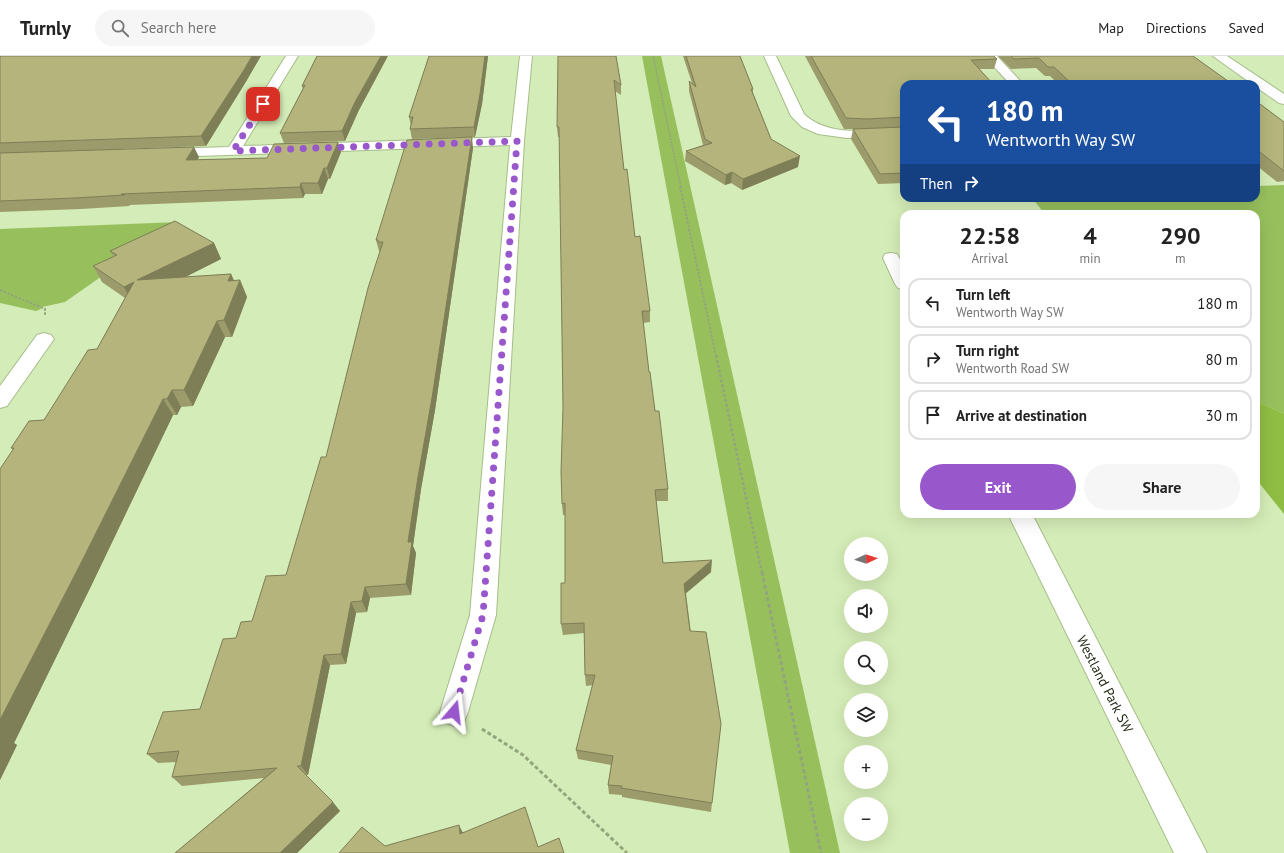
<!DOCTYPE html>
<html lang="en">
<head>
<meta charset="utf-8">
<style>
	body { margin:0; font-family:"PT Sans",sans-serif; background:#f6f6f6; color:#222; height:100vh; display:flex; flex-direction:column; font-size:15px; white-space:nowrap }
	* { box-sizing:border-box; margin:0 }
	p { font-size:13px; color:#767676 }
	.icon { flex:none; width:22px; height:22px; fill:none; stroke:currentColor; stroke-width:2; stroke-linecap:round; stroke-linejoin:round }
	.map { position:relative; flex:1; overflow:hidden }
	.details { position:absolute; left:900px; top:154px; width:360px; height:308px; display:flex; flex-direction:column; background:#fff; border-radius:12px; box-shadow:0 4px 16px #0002 }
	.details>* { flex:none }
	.banner { position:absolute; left:900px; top:24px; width:360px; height:122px; border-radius:12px; box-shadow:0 4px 16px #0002; background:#1a4fa0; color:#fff; overflow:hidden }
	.needle { width:26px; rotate:86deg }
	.fabs { position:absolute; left:844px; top:481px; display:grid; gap:8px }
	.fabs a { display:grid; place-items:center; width:44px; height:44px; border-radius:50%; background:#fff; box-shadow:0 4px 16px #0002; font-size:20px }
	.pin { position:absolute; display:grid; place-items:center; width:34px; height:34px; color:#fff; margin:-17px; border-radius:8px; box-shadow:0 2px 6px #0006 }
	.me { position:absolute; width:44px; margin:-22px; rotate:17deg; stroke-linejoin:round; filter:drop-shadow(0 0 3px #0008) }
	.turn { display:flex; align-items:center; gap:14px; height:84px; padding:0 20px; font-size:18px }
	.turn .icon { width:52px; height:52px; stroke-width:2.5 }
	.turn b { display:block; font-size:28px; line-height:34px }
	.then { display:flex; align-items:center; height:38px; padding:0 20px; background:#0003; gap:8px; font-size:15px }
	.eta { display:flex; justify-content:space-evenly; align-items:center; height:68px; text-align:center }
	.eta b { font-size:24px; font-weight:700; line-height:28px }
	.action { display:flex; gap:8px; margin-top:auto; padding:8px 20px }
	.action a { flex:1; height:46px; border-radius:24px; background:#9957cc; color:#fff; font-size:16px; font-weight:700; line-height:46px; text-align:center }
	.action a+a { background:#f6f6f6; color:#222 }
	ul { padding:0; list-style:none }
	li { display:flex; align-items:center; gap:12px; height:50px; margin:0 8px 6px; padding:0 12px; border:2px solid #e0e0e0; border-radius:12px }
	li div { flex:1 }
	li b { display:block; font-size:15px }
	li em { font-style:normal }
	header { display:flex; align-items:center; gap:24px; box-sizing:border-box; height:56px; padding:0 20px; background:#fff; border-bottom:1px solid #e0e0e0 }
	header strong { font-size:19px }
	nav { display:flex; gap:22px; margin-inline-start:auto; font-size:14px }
	.search { width:280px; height:36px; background:#f6f6f6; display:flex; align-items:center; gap:10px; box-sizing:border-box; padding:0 14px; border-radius:22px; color:#767676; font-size:15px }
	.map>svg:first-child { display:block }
</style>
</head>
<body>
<header>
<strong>Turnly</strong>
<div class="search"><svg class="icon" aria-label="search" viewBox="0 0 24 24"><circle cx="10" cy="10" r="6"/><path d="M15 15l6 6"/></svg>Search here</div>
<nav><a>Map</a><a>Directions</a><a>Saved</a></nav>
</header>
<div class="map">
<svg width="1284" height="797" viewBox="0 0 1284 797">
	<rect width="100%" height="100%" fill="#d4ecb7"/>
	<g fill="#97c05d">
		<polygon points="642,0 661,0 840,797 790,797"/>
		<polygon points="1284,129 1284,358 1256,345 1256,158 1045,158 1032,142 1256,142 1256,130"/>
		<polygon points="179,166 65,246 42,251 40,251 41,253 36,255 0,247 0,173"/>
	</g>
	<polygon fill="#8fbd44" points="1256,345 1284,358 1284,458 1256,423"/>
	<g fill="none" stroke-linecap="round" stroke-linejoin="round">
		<g stroke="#a6bd8a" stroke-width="2">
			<g id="minor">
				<polygon points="286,0 298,0 243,90 511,81 520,0 532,0 524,85 496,559 468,656 464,666 454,670 444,666 440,656 470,559 510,89 167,101 162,100 160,97 162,94 167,93 229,91"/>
				<path d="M764,0H776L804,58C829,82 872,74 904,72V80L847,82L818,78L802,71L791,60Z"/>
				<polygon points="984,0 997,0 1023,28 1010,28"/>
				<polygon points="1213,0 1227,0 1284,38 1284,48 1279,47 1256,31 1256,28 1252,28"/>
				<polygon points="891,197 897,198 904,211 904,233 898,232 895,228 883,202 885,198"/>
				<polygon points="44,277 51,279 54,283 7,350 0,352 0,330 37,279"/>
				<polygon points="1008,458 1032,458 1207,797 1174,797"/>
			</g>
		</g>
		<polyline stroke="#92a57c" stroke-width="1.5" stroke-dasharray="2 1" stroke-linecap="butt" points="653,0 681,131"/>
		<g stroke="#92a57c" stroke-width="2" stroke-dasharray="2.5 1.5" stroke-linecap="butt">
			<polyline points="680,130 716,300"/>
			<polyline points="0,234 45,253 45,260"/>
		</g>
		<polyline stroke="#92a57c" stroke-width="2.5" stroke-dasharray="3 2" stroke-linecap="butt" points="716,299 762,517"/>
		<g stroke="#92a57c" stroke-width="3" stroke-dasharray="4 2.5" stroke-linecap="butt">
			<polyline points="762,516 821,797"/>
			<polyline points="482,673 523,699 627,797"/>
		</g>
		<use href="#minor" fill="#fff" fill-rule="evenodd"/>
	</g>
	<g fill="#9b9b6b">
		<polygon points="0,0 247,24 206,90 121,93 199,101 197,104 267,102 341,96 330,123 328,123 322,138 305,138 303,142 129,149 130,150 81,153 0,156"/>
		<polygon points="317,0 358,56 345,85 284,87 280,77 303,33 302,30"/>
		<polygon points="429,0 488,0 482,48 475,81 412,83 410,73 411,70 409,61"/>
		<polygon points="616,0 621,29 621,39 615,35 624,114 635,181 650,255 650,266 643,267 649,316 668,433 668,445 656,445 663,507 711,516 686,537 712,747 711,756 622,741 622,739 609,738 608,729 611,709 578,703 576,694 593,629 586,630 585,619 584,577 563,579 561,568 565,527 565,459 563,459 562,448 563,351 560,81 558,81 557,71"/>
		<polygon points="683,0 740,0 753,33 753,37 771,83 798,111 742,134 731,127 725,129 685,105 686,95 703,89 689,35 689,25 692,27"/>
		<polygon points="805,0 994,0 997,3 994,13 980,13 904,28 904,127 878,128 851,83 853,73 855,73 844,73"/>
		<polygon points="998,0 1193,0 1232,28 1058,28 1050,20 1045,20 1036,12 1011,13"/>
		<polygon points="1256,45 1284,66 1284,125 1277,126 1256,109"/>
		<polygon points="473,92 435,354 421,433 413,490 416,497 411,539 370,542 367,556 356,557 346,608 330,609 308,719 306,719 340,755 297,797 175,797 264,722 182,730 172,721 176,706 158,707 147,698 200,653 236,582 252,565 286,519 326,401 380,195 379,195 376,184"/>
		<polygon points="214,187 221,203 185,221 231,218 234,225 240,224 247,241 232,281 225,281 193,350 181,351 177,359 173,359 93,526 14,687 17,689 0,724 13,394 11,392 44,364 97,293 125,242 102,226 93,210 114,201 110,195"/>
	</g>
	<g fill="#7e7e57">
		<polygon points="252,0 261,0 247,24 206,90 201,80"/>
		<polygon points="381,0 388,0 358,56 345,85 342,75 355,46"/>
		<polygon points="485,0 488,0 482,48 475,81 474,71"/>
		<polygon points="472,81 473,92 435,354 421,433 413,490 416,497 411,539 406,528 408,486 418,421"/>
		<polygon points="338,86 341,96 330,123 327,112"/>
		<polygon points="194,91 199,101 191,115 186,104"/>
		<polygon points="800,100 798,111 742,134 743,123"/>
		<polygon points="324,112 328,123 322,138 318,127"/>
		<polygon points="732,116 731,127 725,129 726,119"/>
		<polygon points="301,127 305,138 303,142 300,131"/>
		<polygon points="214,187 221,203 146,241 137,224"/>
		<polygon points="231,218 237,231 240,224 247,241 232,281 224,264 228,225"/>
		<polygon points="134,226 133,247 124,231"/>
		<polygon points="217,265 225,281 193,350 184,334"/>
		<polygon points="172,334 181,351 177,359 167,343"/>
		<polygon points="163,343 173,359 93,526 14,687 17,689 0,724 0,664"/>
		<polygon points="712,504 711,516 684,539 684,528"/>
		<polygon points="365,531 370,542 367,556 362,545"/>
		<polygon points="351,546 356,557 346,608 341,598"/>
		<polygon points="324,599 330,609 308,719 301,710"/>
		<polygon points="333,746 340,755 297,797 280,797"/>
		<polygon points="459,769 463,777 460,778"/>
	</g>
	<g fill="#b4b47c" stroke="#7e7e57">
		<polygon points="0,0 252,0 244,14 201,80 0,87"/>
		<polygon points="317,0 381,0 355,46 342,75 280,77 305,29 302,30"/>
		<polygon points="429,0 485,0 480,38 474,71 410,73 413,61 409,61"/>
		<polygon points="558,0 616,0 621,29 614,24 624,114 627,113 635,181 640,180 650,255 642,255 649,316 650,316 655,355 659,355 668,433 655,434 663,507 712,504 684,528 690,575 706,576 721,668 712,747 621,732 622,730 608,729 613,700 576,694 595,619 585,619 584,567 561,568 561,527 565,527 565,447 562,448 561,416 563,351 559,71 557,71"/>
		<polygon points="686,0 740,0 753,33 751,33 771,83 800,100 743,123 732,116 726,119 686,95 712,87 705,83 689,25 696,31"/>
		<polygon points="811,0 994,0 997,3 971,4 993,28 904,28 904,61 867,63 846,62"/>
		<polygon points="1011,0 1193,0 1232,28 1072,28 1054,11 1048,11 1039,2 1014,3"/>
		<polygon points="1256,45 1284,66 1284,115 1256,93"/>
		<polygon points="904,71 904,117 880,118 853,73"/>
		<polygon points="472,81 432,342 418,421 408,486 412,486 406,528 365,531 362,545 351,546 341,598 324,599 301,710 297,710 333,746 280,797 175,797 277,712 172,721 179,695 147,698 163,656 200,653 223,583 236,582 241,566 252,565 266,520 286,519 321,401 326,401 368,232 383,186 378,186 378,184 376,184 407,84"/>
		<polygon points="338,86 327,112 324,112 318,127 301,127 300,131 121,138 125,139 75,142 0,145 0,97 194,91 186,104 267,102 274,88"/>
		<polygon points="175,165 214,187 137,224 231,218 228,225 240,224 224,264 217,265 184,334 172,334 167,343 163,343 79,511 0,664 0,413 14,392 11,392 29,365 44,364 88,294 97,293 134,226 124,231 93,210 117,199 110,195"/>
		<polygon points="525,751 538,791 559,782 564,797 339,797 362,771 385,790 459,769 460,778"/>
	</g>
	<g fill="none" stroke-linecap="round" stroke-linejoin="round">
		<polyline stroke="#9957cc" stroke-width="7" stroke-dasharray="0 12.6" points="263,48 233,95 517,85 483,559 454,656"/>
	</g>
	<g text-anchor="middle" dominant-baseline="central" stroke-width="3" stroke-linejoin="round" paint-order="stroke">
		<g font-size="14" fill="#1d2612" stroke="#fff">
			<text transform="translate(1105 628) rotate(63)">Westland Park SW</text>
		</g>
	</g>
</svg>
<div class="fabs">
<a><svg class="needle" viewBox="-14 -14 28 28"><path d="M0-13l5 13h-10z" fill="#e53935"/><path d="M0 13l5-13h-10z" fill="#767676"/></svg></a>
<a><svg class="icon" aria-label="sound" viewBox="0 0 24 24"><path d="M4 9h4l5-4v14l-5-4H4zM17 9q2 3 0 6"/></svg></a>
<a><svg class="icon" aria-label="search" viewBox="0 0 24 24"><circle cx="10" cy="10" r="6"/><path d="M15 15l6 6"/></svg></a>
<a><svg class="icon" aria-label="layers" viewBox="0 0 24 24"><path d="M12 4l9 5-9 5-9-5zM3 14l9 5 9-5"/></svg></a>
<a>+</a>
<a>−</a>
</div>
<div class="pin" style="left:263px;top:48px;background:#d93025"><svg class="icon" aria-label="arrive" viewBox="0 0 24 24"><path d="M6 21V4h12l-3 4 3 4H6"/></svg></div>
<svg class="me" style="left:454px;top:656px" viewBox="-20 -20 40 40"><path d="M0-17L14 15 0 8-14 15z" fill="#9957cc" stroke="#fff" stroke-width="4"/></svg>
<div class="banner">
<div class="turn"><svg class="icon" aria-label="left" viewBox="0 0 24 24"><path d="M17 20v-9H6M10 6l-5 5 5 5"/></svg><div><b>180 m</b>Wentworth Way SW</div></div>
<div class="then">Then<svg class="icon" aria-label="right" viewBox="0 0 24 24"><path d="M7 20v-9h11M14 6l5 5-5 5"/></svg></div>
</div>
<section class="details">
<div class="eta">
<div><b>22:58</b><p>Arrival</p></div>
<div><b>4</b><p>min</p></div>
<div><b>290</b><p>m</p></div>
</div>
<ul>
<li><svg class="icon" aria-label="left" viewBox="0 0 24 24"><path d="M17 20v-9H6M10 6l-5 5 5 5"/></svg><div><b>Turn left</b><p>Wentworth Way SW</p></div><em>180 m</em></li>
<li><svg class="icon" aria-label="right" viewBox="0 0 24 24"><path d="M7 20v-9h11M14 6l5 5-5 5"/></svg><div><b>Turn right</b><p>Wentworth Road SW</p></div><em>80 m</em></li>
<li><svg class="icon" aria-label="arrive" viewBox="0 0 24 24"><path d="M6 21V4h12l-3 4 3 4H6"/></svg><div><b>Arrive at destination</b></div><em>30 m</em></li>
</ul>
<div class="action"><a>Exit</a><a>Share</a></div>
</section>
</div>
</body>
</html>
